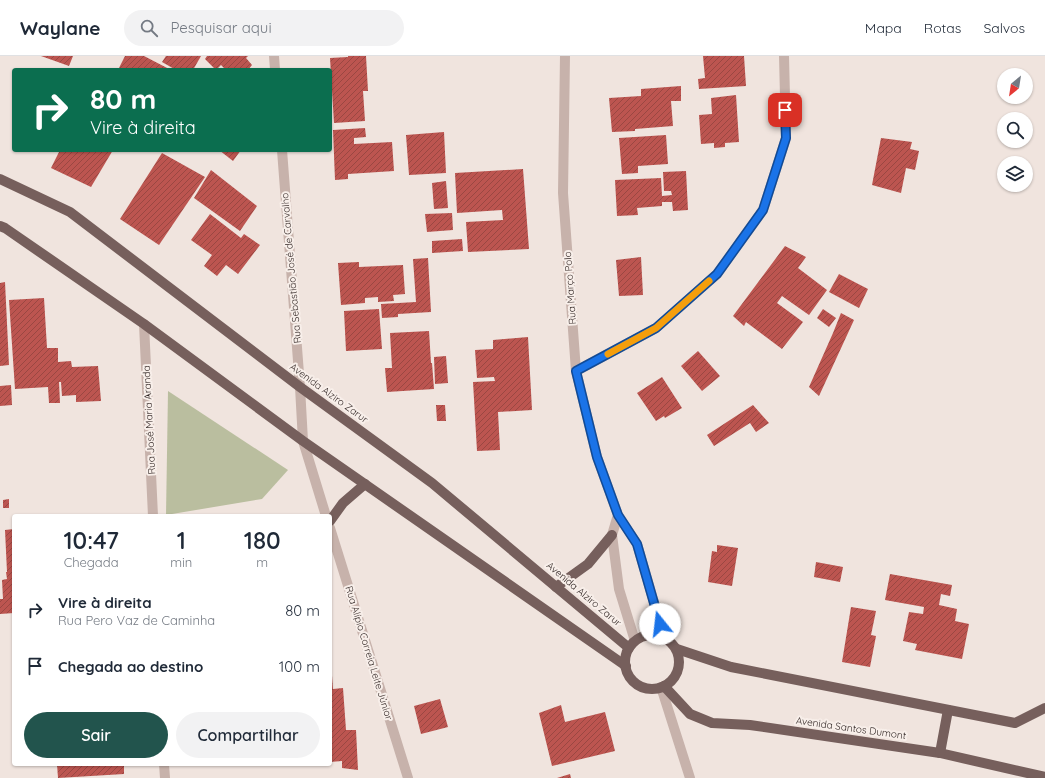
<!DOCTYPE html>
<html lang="pt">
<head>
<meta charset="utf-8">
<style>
	body { margin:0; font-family:Quicksand,sans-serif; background:#f2f2f3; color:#1f2937; height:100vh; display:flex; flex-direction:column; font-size:15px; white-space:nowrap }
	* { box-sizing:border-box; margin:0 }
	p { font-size:13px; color:#747a83 }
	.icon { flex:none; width:22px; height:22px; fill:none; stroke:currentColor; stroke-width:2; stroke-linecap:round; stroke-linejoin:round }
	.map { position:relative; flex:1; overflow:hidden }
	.panel { position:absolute; left:12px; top:458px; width:320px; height:252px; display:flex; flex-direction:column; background:#fff; border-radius:4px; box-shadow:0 1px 3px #0004 }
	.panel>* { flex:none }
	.banner { position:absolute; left:12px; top:12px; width:320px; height:84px; border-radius:4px; box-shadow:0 1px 3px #0004; background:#0b6e4f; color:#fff; overflow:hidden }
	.needle { width:26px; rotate:210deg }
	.buttons { position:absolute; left:997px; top:12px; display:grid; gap:8px }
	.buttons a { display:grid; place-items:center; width:36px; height:36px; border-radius:50%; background:#fff; box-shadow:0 1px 3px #0004; font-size:20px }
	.pin { position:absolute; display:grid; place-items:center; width:34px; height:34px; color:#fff; margin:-17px; border-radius:8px; box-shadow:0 2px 6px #0006 }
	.me { position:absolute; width:44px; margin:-22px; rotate:344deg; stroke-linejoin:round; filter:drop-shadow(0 0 3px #0008) }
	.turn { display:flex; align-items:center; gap:14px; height:84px; padding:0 12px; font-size:18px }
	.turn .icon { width:52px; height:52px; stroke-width:2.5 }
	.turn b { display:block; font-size:28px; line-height:34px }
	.eta { display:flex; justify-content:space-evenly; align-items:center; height:68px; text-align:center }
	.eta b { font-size:24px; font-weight:600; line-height:28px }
	.cta { display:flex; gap:8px; margin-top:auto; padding:8px 12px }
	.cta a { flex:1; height:46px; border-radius:24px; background:#22544d; color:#fff; font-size:16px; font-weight:600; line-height:46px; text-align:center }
	.cta a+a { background:#f2f2f3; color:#1f2937 }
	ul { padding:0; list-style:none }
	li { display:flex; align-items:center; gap:12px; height:56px; padding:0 12px }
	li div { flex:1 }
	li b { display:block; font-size:15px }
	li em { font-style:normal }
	header { display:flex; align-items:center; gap:24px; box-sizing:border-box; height:56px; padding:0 20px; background:#fff; border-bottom:1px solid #e0e1e3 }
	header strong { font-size:19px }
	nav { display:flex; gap:22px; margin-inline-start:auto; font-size:14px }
	.search { width:280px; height:36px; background:#f2f2f3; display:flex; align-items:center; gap:10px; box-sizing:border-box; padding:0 14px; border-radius:22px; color:#747a83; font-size:15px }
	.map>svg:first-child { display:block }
</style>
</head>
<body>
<header>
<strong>Waylane</strong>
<div class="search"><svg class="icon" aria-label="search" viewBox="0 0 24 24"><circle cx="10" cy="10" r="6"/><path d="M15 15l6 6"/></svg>Pesquisar aqui</div>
<nav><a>Mapa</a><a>Rotas</a><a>Salvos</a></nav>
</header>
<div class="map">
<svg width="1045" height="722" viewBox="0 0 1045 722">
	<defs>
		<pattern id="building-hatch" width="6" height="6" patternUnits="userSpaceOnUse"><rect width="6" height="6" fill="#bc5550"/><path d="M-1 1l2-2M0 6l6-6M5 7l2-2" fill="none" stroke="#9a4742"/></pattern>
	</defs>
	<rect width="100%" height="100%" fill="#f0e4de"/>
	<polygon fill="#babe9f" points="168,335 288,414 262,443 166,459"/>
	<g fill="url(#building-hatch)">
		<polygon points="41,0 73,0 69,10"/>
		<polygon points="125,0 144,0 171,14 118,14"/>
		<polygon points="166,0 201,0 193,14 176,14 162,6"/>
		<polygon points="207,0 248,0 246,2 252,9 248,14 226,14 221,9 216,14 205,3"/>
		<polygon points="348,0 366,0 368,35 363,35 365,65 334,67 330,2 348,1"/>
		<polygon points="703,0 744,0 746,30 699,33 698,23 705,22"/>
		<polygon points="681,30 681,45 671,45 673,70 635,73 635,75 612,76 609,42 641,40 641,33"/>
		<polygon points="736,39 739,86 725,87 725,91 714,92 714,87 701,88 699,59 712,58 711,42"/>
		<polygon points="365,72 366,81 354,82 354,88 392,86 394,115 348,118 348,123 335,124 333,74"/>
		<polygon points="444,76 446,117 409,119 406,79"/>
		<polygon points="666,79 668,108 638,110 638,117 622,118 619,82"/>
		<polygon points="881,82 912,86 910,93 919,95 915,114 906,112 901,137 872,129"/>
		<polygon points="60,94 113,94 91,131 51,112"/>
		<polygon points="219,94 241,94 233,105"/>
		<polygon points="162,97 205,121 159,189 120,163"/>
		<polygon points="523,113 529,193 468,196 466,166 503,164 502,154 457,157 455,117"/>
		<polygon points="211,114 257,150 240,175 194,142"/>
		<polygon points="686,115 688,154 673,155 672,146 662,146 662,150 637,152 638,159 617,160 615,124 661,122 662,140 672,139 671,135 664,135 663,116"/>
		<polygon points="446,125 448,152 434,153 432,127"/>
		<polygon points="452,157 453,174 427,176 425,158"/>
		<polygon points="210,158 241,182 244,178 260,189 238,218 226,209 217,220 204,210 212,199 191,184"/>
		<polygon points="462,183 463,195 432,197 432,185"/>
		<polygon points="785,190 806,201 798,212 827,234 809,259 782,240 777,247 803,266 782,293 746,266 744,270 733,260"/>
		<polygon points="641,201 643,239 619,240 616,204"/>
		<polygon points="428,202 431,256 398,258 398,261 382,262 381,248 416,246 413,203"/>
		<polygon points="359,206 359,211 403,209 405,238 393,239 394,245 378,246 378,241 365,242 365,247 341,249 338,207"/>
		<polygon points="839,218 868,233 859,252 829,236"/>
		<polygon points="5,226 9,309 0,310 0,227"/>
		<polygon points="44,242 47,292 58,292 58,306 71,305 72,311 98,310 101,345 76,346 76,339 62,340 61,326 59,326 60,347 49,347 48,331 15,333 9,244"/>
		<polygon points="379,253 382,293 346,295 344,255"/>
		<polygon points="823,253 836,262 829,271 817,262"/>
		<polygon points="841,257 854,264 819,340 809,331 833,277"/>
		<polygon points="429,275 431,307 432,307 434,333 387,336 385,312 392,312 390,277"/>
		<polygon points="528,281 532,354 498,356 500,394 477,395 473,326 495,325 494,321 477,322 475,294 493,293 493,284"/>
		<polygon points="698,295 720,320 702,335 681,310"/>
		<polygon points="446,300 448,327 435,328 434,301"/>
		<polygon points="662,321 682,352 665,362 664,360 656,365 637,337"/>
		<polygon points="11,329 12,349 0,350 0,330"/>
		<polygon points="436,349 445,349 446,365 437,365"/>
		<polygon points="753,349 769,367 756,376 750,367 714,390 707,379"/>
		<polygon points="9,443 9,452 3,452 3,444"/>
		<polygon points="14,473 14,557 0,558 0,543 3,543 2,524 7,523 6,516 7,516 5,474"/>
		<polygon points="717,489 738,492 732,530 708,526 712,495 717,496"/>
		<polygon points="816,506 843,511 840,526 814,521"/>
		<polygon points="890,518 952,529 950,540 941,538 939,549 957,553 955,565 969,568 962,603 915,594 917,588 903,585 909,556 923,558 924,551 885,544"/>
		<polygon points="851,551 876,555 871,579 876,580 870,611 842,606"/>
		<polygon points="330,606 331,606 333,633 343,632 346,674 356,674 358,714 342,712 342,705 330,706"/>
		<polygon points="440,643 448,671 421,678 414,650"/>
		<polygon points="561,649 565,666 605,656 615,695 552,710 539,657"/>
		<polygon points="57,708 124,708 124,718 58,722"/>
		<polygon points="570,718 571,722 557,722"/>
	</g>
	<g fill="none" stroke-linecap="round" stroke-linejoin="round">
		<g stroke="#c7b2ab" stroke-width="10">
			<polyline points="274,0 275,14"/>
			<polyline points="565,0 563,137 576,315 597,401 618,459 637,488 664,581"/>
			<polyline points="282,94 300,331 303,385 326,460"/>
			<polyline points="144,268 153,460"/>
			<polyline points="576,315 656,272 717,218 763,154 786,82 784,0"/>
			<polyline points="618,459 612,479 619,533 635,585"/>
			<polyline points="330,472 408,722"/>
			<polyline points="164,708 165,722"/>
		</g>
		<polyline stroke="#c7b2ab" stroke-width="10" points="661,631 690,722"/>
		<g stroke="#765f5c" stroke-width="10">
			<polyline points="0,123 70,156 300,331 432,427 629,592"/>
			<polyline points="0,170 5,172 144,268 303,385 626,610"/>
			<polyline points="330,465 343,447 365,428"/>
			<polyline points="556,531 588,508 612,479"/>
			<circle cx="652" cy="606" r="27"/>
			<polyline points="677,593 731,611 1015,667 1045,652"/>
			<polyline points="664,630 690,658 712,667 750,669 940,697 1045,721"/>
			<polyline points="940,697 948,654"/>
		</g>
	</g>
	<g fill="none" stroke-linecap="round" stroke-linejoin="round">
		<g stroke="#114b97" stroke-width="10">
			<polyline id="route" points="660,568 637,488 618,459 597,401 576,315 656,272 717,218 763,154 786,82 785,54"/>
		</g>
		<use href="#route" stroke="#1a73e8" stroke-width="7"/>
		<polyline stroke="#f59e0b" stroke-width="7" points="608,298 656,272 709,225"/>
	</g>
	<g text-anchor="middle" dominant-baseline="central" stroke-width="4" stroke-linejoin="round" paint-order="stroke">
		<g font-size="10" fill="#362b29" stroke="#f8efea">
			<text transform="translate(291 212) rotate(-95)">Rua Sebastião José de Carvalho</text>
			<text transform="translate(570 232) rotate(-94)">Rua Março Polo</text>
			<text transform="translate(329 337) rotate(36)">Avenida Alziro Zarur</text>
			<text transform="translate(149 364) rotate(-93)">Rua José Maria Aranda</text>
			<text transform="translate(584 538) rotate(40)">Avenida Alziro Zarur</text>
			<text transform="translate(369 597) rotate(73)">Rua Alípio Correia Leite Júnior</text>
			<text transform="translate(851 672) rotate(8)">Avenida Santos Dumont</text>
		</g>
	</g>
</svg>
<div class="buttons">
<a><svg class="needle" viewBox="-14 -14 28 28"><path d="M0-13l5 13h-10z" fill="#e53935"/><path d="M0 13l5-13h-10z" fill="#747a83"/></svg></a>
<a><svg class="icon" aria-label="search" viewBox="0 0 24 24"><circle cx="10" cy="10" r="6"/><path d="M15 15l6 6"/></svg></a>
<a><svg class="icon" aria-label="layers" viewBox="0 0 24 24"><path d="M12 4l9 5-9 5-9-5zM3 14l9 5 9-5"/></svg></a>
</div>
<div class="pin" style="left:785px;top:54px;background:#d93025"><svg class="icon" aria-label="arrive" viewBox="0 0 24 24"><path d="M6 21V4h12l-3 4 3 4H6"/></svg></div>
<svg class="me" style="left:660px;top:568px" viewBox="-20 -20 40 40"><circle r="19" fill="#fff"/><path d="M0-13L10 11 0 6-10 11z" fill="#1a73e8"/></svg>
<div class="banner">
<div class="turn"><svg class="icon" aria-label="right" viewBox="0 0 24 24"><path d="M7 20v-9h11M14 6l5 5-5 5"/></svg><div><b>80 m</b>Vire à direita</div></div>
</div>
<section class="panel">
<div class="eta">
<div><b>10:47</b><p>Chegada</p></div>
<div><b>1</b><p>min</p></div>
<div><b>180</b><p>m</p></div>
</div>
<ul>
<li><svg class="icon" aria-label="right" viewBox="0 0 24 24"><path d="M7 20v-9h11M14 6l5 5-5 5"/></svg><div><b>Vire à direita</b><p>Rua Pero Vaz de Caminha</p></div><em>80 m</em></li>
<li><svg class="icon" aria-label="arrive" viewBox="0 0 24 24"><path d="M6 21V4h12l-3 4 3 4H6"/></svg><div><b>Chegada ao destino</b></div><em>100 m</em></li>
</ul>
<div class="cta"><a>Sair</a><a>Compartilhar</a></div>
</section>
</div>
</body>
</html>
